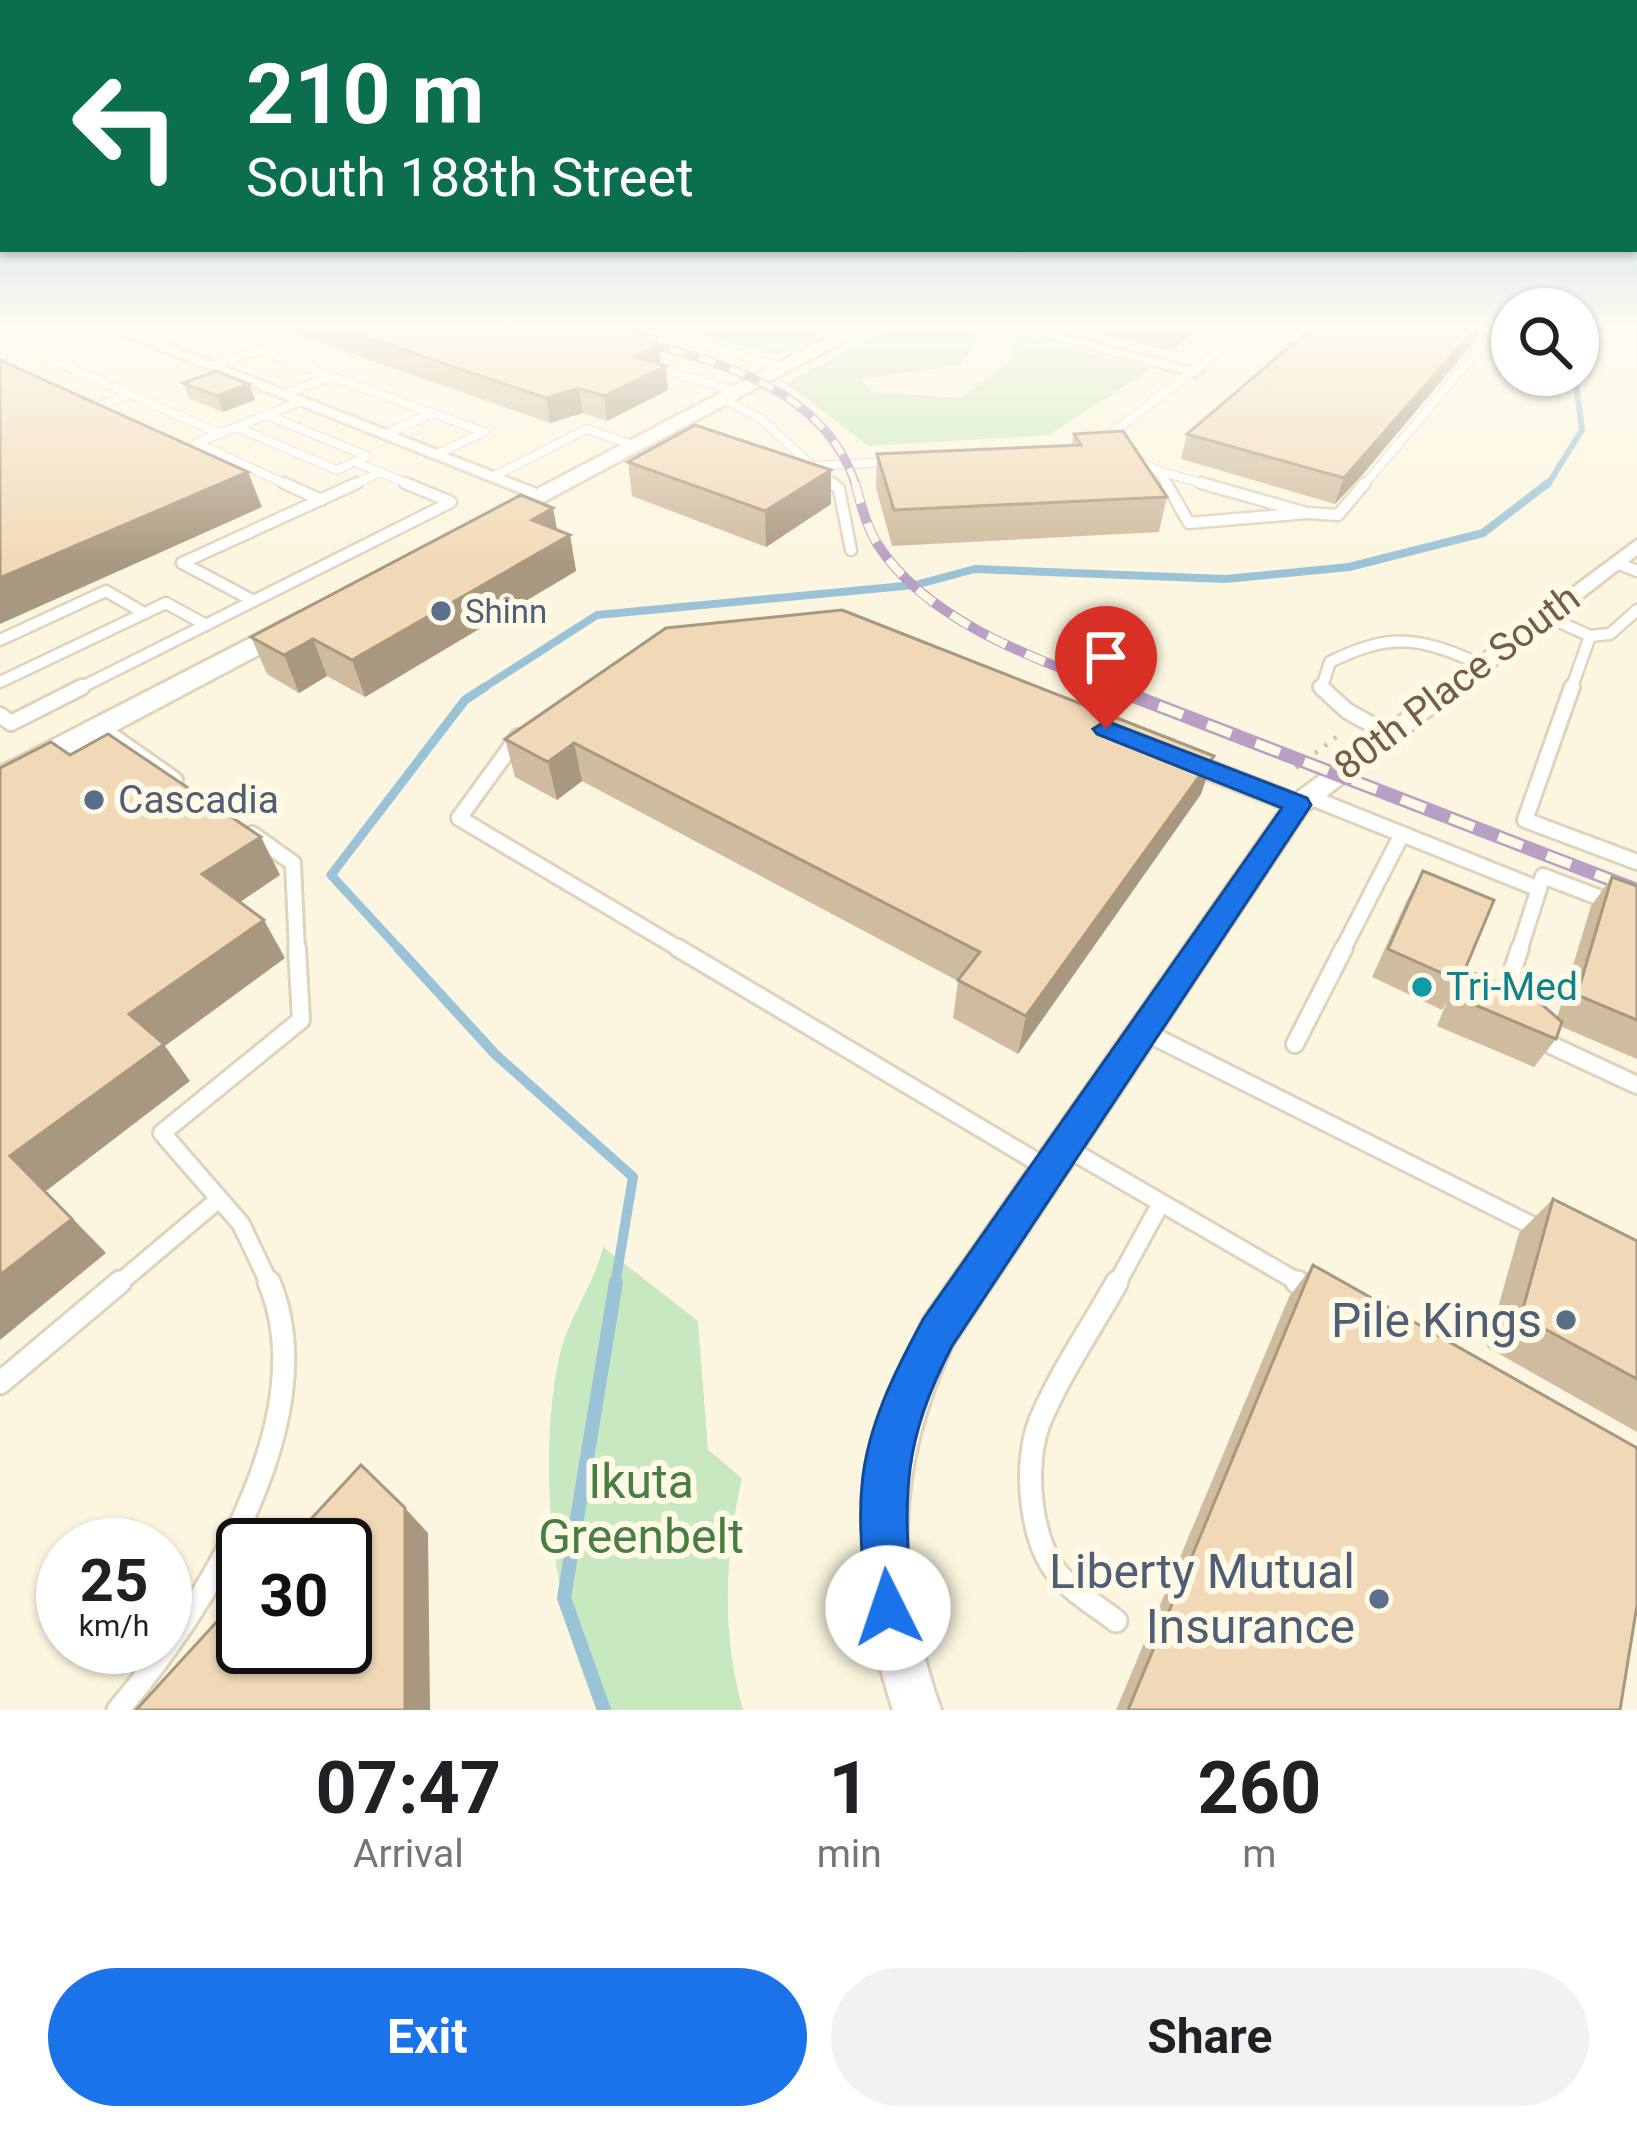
<!DOCTYPE html>
<html lang="en">
<head>
<meta charset="utf-8">
<style>
	body { margin:0; font-family:Roboto,sans-serif; background:#f2f2f2; color:#202124; height:100vh; display:flex; flex-direction:column; font-size:45px; white-space:nowrap }
	* { box-sizing:border-box; margin:0 }
	p { font-size:39px; color:#757577 }
	.icon { flex:none; width:66px; height:66px; fill:none; stroke:currentColor; stroke-width:2; stroke-linecap:round; stroke-linejoin:round }
	.map { position:relative; height:1710px; overflow:hidden }
	.sheet { display:flex; flex-direction:column; background:#fff; flex:1 }
	.sheet>* { flex:none }
	.guide { position:absolute; left:0px; top:0px; width:1638px; height:252px; box-shadow:0 3px 9px #0004; background:#0b6e4f; color:#fff; overflow:hidden }
	.controls { position:absolute; left:1491px; top:288px; display:grid; gap:24px }
	.controls a { display:grid; place-items:center; width:108px; height:108px; border-radius:50%; background:#fff; box-shadow:0 3px 9px #0004; font-size:60px }
	.speed { position:absolute; left:36px; top:1518px; display:flex; gap:24px; font-size:60px; font-weight:700; text-align:center }
	.speed>* { display:grid; place-content:center; width:156px; height:156px; border-radius:50%; background:#fff; box-shadow:0 3px 9px #0004; line-height:1 }
	.speed small { font-size:30px; font-weight:400 }
	.speed .limit { border:6px solid #111; border-radius:18px; background:#fff; color:#111 }
	.pin { position:absolute; display:grid; place-items:center; width:102px; height:102px; color:#fff; margin:-123px -51px; border-radius:50% 50% 50% 0; rotate:-45deg; box-shadow:0 0 12px #0007 }
	.pin .icon { rotate:45deg }
	.me { position:absolute; width:132px; margin:-66px; rotate:356deg; stroke-linejoin:round; filter:drop-shadow(0 0 9px #0008) }
	.turn { display:flex; align-items:center; gap:42px; height:252px; padding:0 48px; font-size:54px }
	.turn .icon { width:156px; height:156px; stroke-width:2.5 }
	.turn b { display:block; font-size:84px; line-height:102px }
	.eta { display:flex; justify-content:space-evenly; align-items:center; height:204px; text-align:center }
	.eta b { font-size:72px; font-weight:700; line-height:84px }
	.action { display:flex; gap:24px; margin-top:auto; padding:24px 48px }
	.action a { flex:1; height:138px; border-radius:72px; background:#1a73e8; color:#fff; font-size:48px; font-weight:700; line-height:138px; text-align:center }
	.action a+a { background:#f2f2f2; color:#202124 }
	.map>svg:first-child { display:block }
</style>
</head>
<body>
<div class="map">
<svg width="1637" height="1710" viewBox="0 0 1637 1710">
	<rect width="100%" height="100%" fill="#fcf6e0"/>
	<g fill="#c8e9bf">
		<polygon points="667,325 835,325 778,356"/>
		<polygon points="896,325 951,325 981,336 960,365 861,379 872,392 962,398 1011,360 1015,334 1151,369 1049,435 869,446 786,383"/>
		<path d="M603,1247L698,1321L708,1450L742,1478C725,1556 721,1632 743,1710H599C551,1616 537,1462 559,1358C567,1319 594,1286 603,1247Z"/>
	</g>
	<g fill="none" stroke-linecap="round" stroke-linejoin="round">
		<polyline stroke="#9bc3d7" stroke-width="6" points="1547,486 1582,430 1575,375"/>
		<polyline stroke="#9bc3d7" stroke-width="8" points="480,690 597,615 915,585 975,569 1225,579 1349,567 1483,533 1548,483"/>
		<polyline stroke="#9bc3d7" stroke-width="9" points="401,951 331,875 465,700 485,687"/>
		<polyline stroke="#9bc3d7" stroke-width="10" points="398,948 495,1054 633,1177 615,1285"/>
		<polyline stroke="#9bc3d7" stroke-width="14" points="604,1710 564,1598 616,1282"/>
		<g stroke="#e0d3bc" stroke-width="10">
			<g id="lane-far4">
				<polyline points="190,325 484,432 437,454"/>
				<polyline points="638,325 782,367"/>
				<polyline points="0,335 33,325"/>
				<polyline points="152,343 197,328"/>
				<polyline points="36,353 221,434"/>
				<polyline points="212,366 258,350"/>
				<polyline points="662,369 735,391"/>
				<polyline points="284,394 330,377"/>
				<polyline points="722,398 761,419 812,466 891,462"/>
				<polyline points="88,410 131,394"/>
				<polyline points="236,427 337,470 367,456 267,415"/>
				<polyline points="386,434 432,413"/>
				<polyline points="1103,440 1252,325"/>
				<polyline points="1130,458 1159,471"/>
				<polyline points="355,462 413,486"/>
				<polyline points="1159,471 1212,486"/>
				<polyline points="1159,471 1168,486"/>
				<polyline points="821,473 836,486"/>
				<polyline points="494,476 587,429 633,445"/>
				<polyline points="290,486 196,443 302,401"/>
				<polyline points="350,486 379,473"/>
				<polyline points="1363,486 1484,343 1483,336 1441,325"/>
			</g>
		</g>
		<g stroke="#e0d3bc" stroke-width="15">
			<g id="lane-far3">
				<polyline points="284,483 321,500"/>
				<polyline points="832,483 839,489 851,550"/>
				<polyline points="1166,483 1189,523 1307,513 1201,483"/>
				<polyline points="1307,513 1338,515 1365,483"/>
				<polyline points="1617,563 1637,571"/>
				<polyline points="254,601 182,563 357,483"/>
				<polyline points="1544,615 1590,636 1571,690"/>
				<polyline points="1590,636 1610,634 1637,610"/>
				<polyline points="0,640 106,591 144,613"/>
				<polyline points="0,682 166,603 206,625"/>
				<polyline points="76,690 451,502 405,483"/>
				<path d="M1321,690L1330,662C1391,632 1419,637 1480,664"/>
			</g>
		</g>
		<g stroke="#e0d3bc" stroke-width="20">
			<g id="lane-far2">
				<polyline points="1321,687 1347,711 1387,733"/>
				<polyline points="1572,687 1525,820 1637,862"/>
				<polyline points="0,715 11,723 82,687"/>
				<polyline points="101,728 175,780"/>
				<polyline points="518,737 459,818 683,951"/>
				<polyline points="1307,796 1539,889"/>
				<polyline points="252,834 293,863 297,951"/>
				<polyline points="1342,951 1402,834"/>
				<polyline points="1519,951 1543,876 1637,912"/>
			</g>
		</g>
		<g stroke="#e0d3bc" stroke-width="22">
			<g id="lane-far1">
				<polyline points="678,948 1049,1169"/>
				<polyline points="1503,999 1520,948"/>
				<polyline points="1143,1031 1541,1230"/>
				<polyline points="1542,1034 1553,1046 1637,1085"/>
				<polyline points="1295,1044 1344,948"/>
				<polyline points="1065,1147 1303,1285"/>
				<polyline points="117,1285 219,1199"/>
				<polyline points="270,1285 241,1224 162,1133 301,1020 297,948"/>
				<polyline points="1116,1285 1161,1203"/>
			</g>
		</g>
		<g stroke="#e0d3bc" stroke-width="27">
			<g id="lane">
				<polyline points="1297,1282 1315,1292"/>
				<polyline points="0,1383 120,1282"/>
				<path d="M1116,1621C1097,1606 1074,1593 1058,1574C1029,1539 1023,1462 1040,1421C1060,1373 1092,1327 1117,1282"/>
				<path d="M118,1710C203,1611 326,1418 269,1282"/>
			</g>
		</g>
		<g stroke="#e0d3bc" stroke-width="6">
			<g id="street">
				<polygon points="99,325 118,325 549,494 534,498"/>
				<polygon points="1000,325 1024,325 1203,371 1195,376"/>
				<polygon points="1628,325 1637,325 1637,332 1632,331"/>
				<path d="M1637,540V555L1307,811L952,1346C893,1474 895,1578 941,1710H893C844,1557 855,1462 924,1318L1282,808L1169,764L1166,758L1169,752H1187L1295,794Z"/>
			</g>
		</g>
		<g stroke="#e2d2b7" stroke-width="6">
			<g id="secondary">
				<polygon points="851,325 874,325 500,525 482,525 478,520"/>
				<polygon points="299,613 313,622 309,628 0,792 0,767"/>
			</g>
		</g>
		<polyline stroke="#d6bc9b" stroke-width="4.5" stroke-dasharray="3 9" stroke-linecap="butt" points="1296,768 1343,732"/>
		<use href="#lane-far4" stroke="#fff" stroke-width="8"/>
		<use href="#lane-far3" stroke="#fff" stroke-width="10"/>
		<use href="#lane-far2" stroke="#fff" stroke-width="14"/>
		<use href="#lane-far1" stroke="#fff" stroke-width="16"/>
		<use href="#lane" stroke="#fff" stroke-width="21"/>
		<use href="#street" fill="#fff" fill-rule="evenodd"/>
		<use href="#secondary" fill="#fff" fill-rule="evenodd"/>
		<g stroke="#ba9fc4" stroke-width="9">
			<path id="rail-far2" d="M576,325C677,353 820,371 856,486"/>
		</g>
		<g stroke="#ba9fc4" stroke-width="10">
			<path id="rail-far1" d="M855,483C861,504 866,526 878,545C928,622 1036,659 1118,690"/>
		</g>
		<g stroke="#ba9fc4" stroke-width="14">
			<polyline id="rail" points="1110,687 1637,890"/>
		</g>
		<use href="#rail-far2" stroke="#fff9e6" stroke-width="6" stroke-dasharray="16" stroke-linecap="butt"/>
		<use href="#rail-far1" stroke="#fff9e6" stroke-width="8" stroke-dasharray="21" stroke-linecap="butt"/>
		<use href="#rail" stroke="#fff9e6" stroke-width="9" stroke-dasharray="26" stroke-linecap="butt"/>
	</g>
	<g fill="#cfbb9d">
		<polygon points="270,325 616,325 658,337 659,364 668,390 607,421 583,413 550,423"/>
		<polygon points="1063,325 1206,325 1170,351"/>
		<polygon points="1315,325 1481,325 1474,342 1363,474 1335,504 1181,459 1187,434"/>
		<polygon points="183,383 249,384 255,400 223,412 190,399"/>
		<polygon points="1074,434 1167,497 1159,532 892,546 876,488 877,454 1072,445"/>
		<polygon points="628,462 831,504 766,547 632,496"/>
		<polygon points="553,508 557,530 570,535 576,571 365,697 327,676 299,693 267,674 251,637"/>
		<polygon points="505,739 1214,756 1201,794 1018,1054 953,1018 958,981 582,781 557,800 515,777"/>
		<polygon points="1423,871 1461,979 1467,970 1557,1018 1591,906 1612,877 1637,886 1637,1059 1560,1026 1556,1039 1534,1067 1437,1026 1447,1001 1442,1010 1372,977 1407,900"/>
		<polygon points="1553,1199 1637,1241 1637,1432 1487,1347 1519,1233"/>
		<polygon points="1313,1265 1620,1710 1116,1710 1289,1297"/>
	</g>
	<g fill="#a99880">
		<polygon points="1180,325 1206,325 1170,351 1175,328"/>
		<polygon points="1478,325 1481,325 1474,342 1363,474 1335,504 1344,478"/>
		<polygon points="658,337 661,361 656,371 666,366 668,390 607,421 604,396 635,357"/>
		<polygon points="249,384 255,400 223,412 217,396"/>
		<polygon points="579,388 583,413 550,423 546,398"/>
		<polygon points="831,470 831,504 766,547 765,511"/>
		<polygon points="248,472 262,507 0,624 0,578"/>
		<polygon points="553,508 559,542 570,535 576,571 365,697 352,660 532,520"/>
		<polygon points="313,639 327,676 299,693 284,655"/>
		<polygon points="574,743 582,781 557,800 548,762"/>
		<polygon points="1214,756 1201,794 1018,1054 1026,1016"/>
		<polygon points="261,837 280,875 224,913 202,874"/>
		<polygon points="264,920 285,958 165,1046 190,1081 46,1191 106,1253 0,1340 0,1275 10,1156 129,1014"/>
		<polygon points="405,1508 428,1533 430,1710 405,1710"/>
	</g>
	<g fill="#f1d9b7" stroke="#a99880" stroke-width="3">
		<polygon points="330,325 616,325 658,337 652,349 635,357 666,366 604,396 579,388 546,398"/>
		<polygon points="1315,325 1478,325 1344,478 1187,434"/>
		<polygon points="0,360 248,472 0,578"/>
		<polygon points="216,371 249,384 217,396 183,383"/>
		<polygon points="695,425 831,470 765,511 628,462"/>
		<polygon points="1123,431 1167,497 894,510 877,454 1081,445 1074,434"/>
		<polygon points="521,495 553,508 532,520 570,535 352,660 313,639 284,655 251,637"/>
		<polygon points="842,610 1214,756 1026,1016 958,980 980,952 574,743 548,762 505,739 666,628"/>
		<polygon points="108,734 261,837 202,874 264,920 129,1014 164,1044 10,1156 72,1219 0,1275 0,768 51,742 70,755"/>
		<polygon points="1423,871 1494,900 1460,981 1388,949"/>
		<polygon points="1612,877 1637,886 1637,1020 1577,995"/>
		<polygon points="1467,970 1538,1001 1562,1022 1556,1039 1456,997"/>
		<polygon points="1553,1199 1637,1241 1637,1379 1521,1316"/>
		<polygon points="1313,1265 1637,1448 1637,1605 1620,1710 1128,1710"/>
		<polygon points="361,1465 405,1508 405,1710 136,1710 243,1593 243,1647 345,1647 345,1545 287,1545"/>
	</g>
	<linearGradient id="sky" x2="0" y2="1"><stop stop-color="#93c1e7"/><stop offset="0.58" stop-color="#fefbf1"/><stop offset="1" stop-color="#fefbf1" stop-opacity="0"/></linearGradient>
	<rect width="1637" height="564" fill="url(#sky)"/>
	<path fill="#1a73e8" stroke="#114b97" stroke-width="3" d="M1106,721L1307,798L1311,805L952,1346C899,1449 905,1497 911,1608L904,1624L888,1631L871,1624L865,1608C864,1568 858,1525 862,1485C867,1426 896,1369 924,1318L1282,808L1097,734L1093,729Z"/>
	<g fill="#5c6f8a" stroke="#fff9e6" stroke-width="4.5">
		<circle cx="441" cy="611" r="12"/>
		<circle cx="94" cy="800" r="12"/>
		<circle cx="1566" cy="1320" r="12"/>
		<circle cx="1379" cy="1599" r="12"/>
	</g>
	<circle fill="#0f9aa8" stroke="#fff9e6" stroke-width="4.5" cx="1422" cy="987" r="12"/>
	<g text-anchor="middle" dominant-baseline="central" stroke-width="12" stroke-linejoin="round" paint-order="stroke">
		<g font-size="33" fill="#4e5e75" stroke="#fff9e6" text-anchor="start">
			<text x="465" y="611">Shinn</text>
		</g>
		<g font-size="39" fill="#725e47" stroke="#fff9e6">
			<text transform="translate(1457 682) rotate(-37)">80th Place South</text>
		</g>
		<g font-size="39" fill="#4e5e75" stroke="#fff9e6" text-anchor="start">
			<text x="118" y="800">Cascadia</text>
		</g>
		<g font-size="39" fill="#0d838f" stroke="#fff9e6" text-anchor="start">
			<text x="1446" y="987">Tri-Med</text>
		</g>
		<g font-size="48" fill="#4e5e75" stroke="#fff9e6" text-anchor="end">
			<text x="1542" y="1320">Pile Kings</text>
			<text x="1355" y="1571">Liberty Mutual<tspan x="1355" dy="55">Insurance</tspan></text>
		</g>
		<g font-size="48" fill="#497e42" stroke="#fff9e6">
			<text x="641" y="1481">Ikuta<tspan x="641" dy="55">Greenbelt</tspan></text>
		</g>
	</g>
</svg>
<div class="controls">
<a><svg class="icon" aria-label="search" viewBox="0 0 24 24"><circle cx="10" cy="10" r="6"/><path d="M15 15l6 6"/></svg></a>
</div>
<div class="speed"><div>25<small>km/h</small></div><div class="limit">30</div></div>
<div class="pin" style="left:1106px;top:729px;background:#d93025"><svg class="icon" aria-label="arrive" viewBox="0 0 24 24"><path d="M6 21V4h12l-3 4 3 4H6"/></svg></div>
<svg class="me" style="left:888px;top:1608px" viewBox="-20 -20 40 40"><circle r="19" fill="#fff"/><path d="M0-13L10 11 0 6-10 11z" fill="#1a73e8"/></svg>
<div class="guide">
<div class="turn"><svg class="icon" aria-label="left" viewBox="0 0 24 24"><path d="M17 20v-9H6M10 6l-5 5 5 5"/></svg><div><b>210 m</b>South 188th Street</div></div>
</div>
</div>
<section class="sheet">
<div class="eta">
<div><b>07:47</b><p>Arrival</p></div>
<div><b>1</b><p>min</p></div>
<div><b>260</b><p>m</p></div>
</div>
<div class="action"><a>Exit</a><a>Share</a></div>
</section>
</body>
</html>
